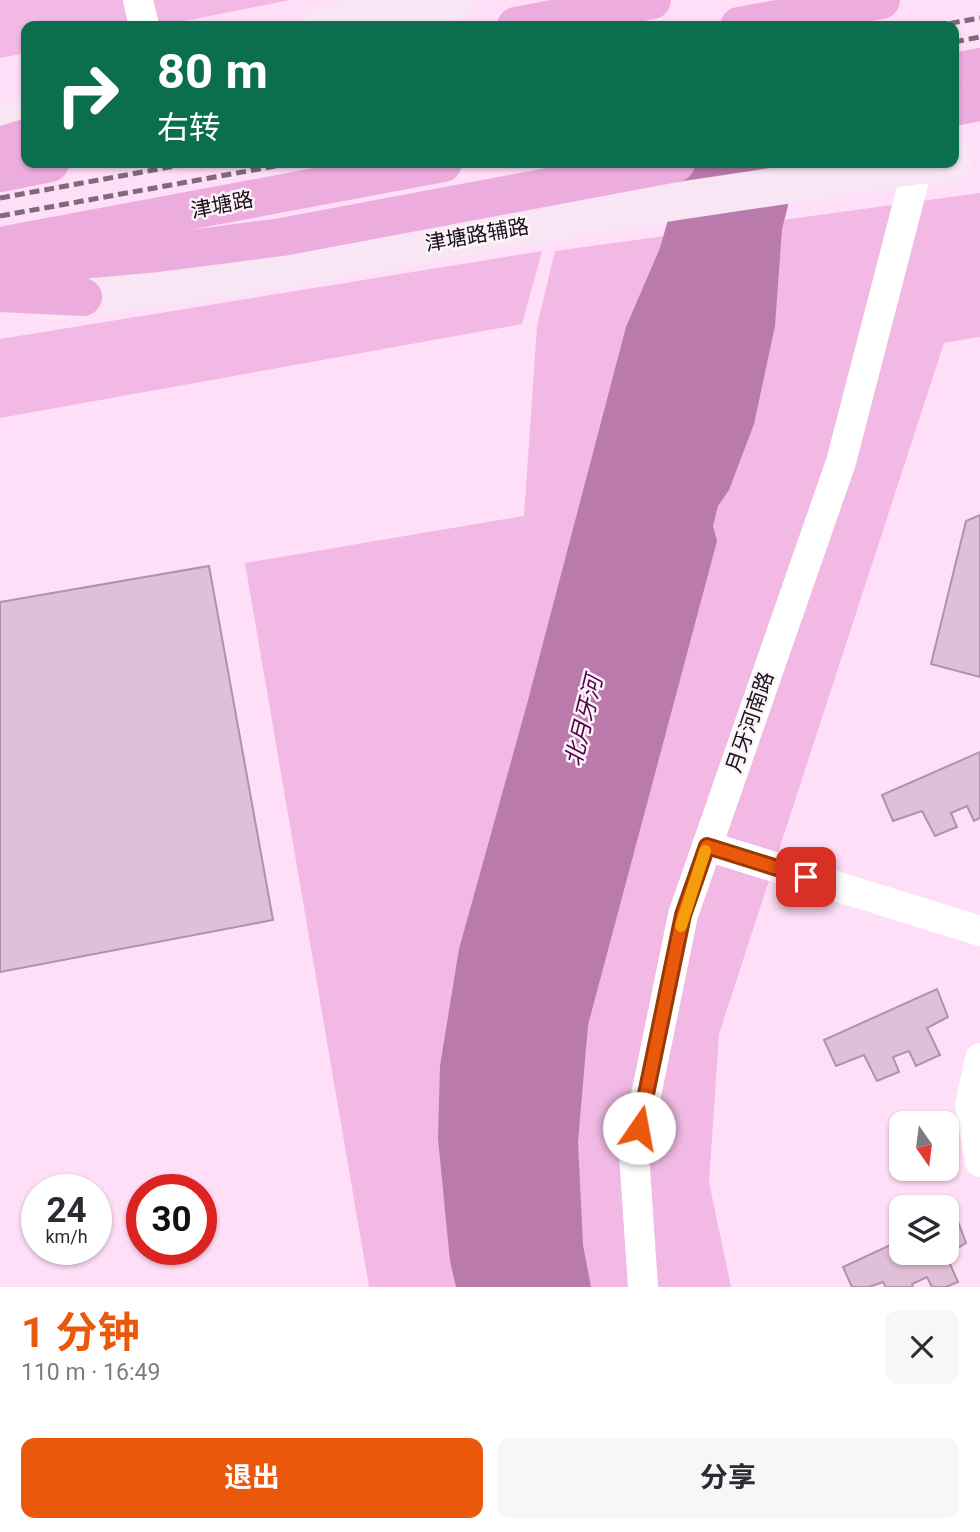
<!DOCTYPE html>
<html lang="zh">
<head>
<meta charset="utf-8">
<style>
	body { margin:0; font-family:Roboto,"Noto Sans SC",sans-serif; background:#f7f7f7; color:#2b2b33; height:100vh; display:flex; flex-direction:column; font-size:26px; white-space:nowrap }
	* { box-sizing:border-box; margin:0 }
	p { font-size:23px; color:#7c7c81 }
	.icon { flex:none; width:38px; height:38px; fill:none; stroke:currentColor; stroke-width:2; stroke-linecap:round; stroke-linejoin:round }
	.map { position:relative; height:1287px; overflow:hidden }
	.details { display:flex; flex-direction:column; background:#fff; flex:1 }
	.details>* { flex:none }
	.banner { position:absolute; left:21px; top:21px; width:938px; height:147px; border-radius:14px; box-shadow:0 2px 5px #0004; background:#0b6e4f; color:#fff; overflow:hidden }
	.needle { width:46px; rotate:166deg }
	.tools { position:absolute; left:889px; top:1111px; display:grid; gap:14px }
	.tools a { display:grid; place-items:center; width:70px; height:70px; border-radius:14px; background:#fff; box-shadow:0 2px 5px #0004; font-size:35px }
	.speed { position:absolute; left:21px; top:1174px; display:flex; gap:14px; font-size:35px; font-weight:700; text-align:center }
	.speed>* { display:grid; place-content:center; width:91px; height:91px; border-radius:50%; background:#fff; box-shadow:0 2px 5px #0004; line-height:1 }
	.speed small { font-size:18px; font-weight:400 }
	.speed .limit { border:10px solid #d22; background:#fff; color:#111 }
	.pin { position:absolute; display:grid; place-items:center; width:60px; height:60px; color:#fff; margin:-30px; border-radius:14px; box-shadow:0 4px 10px #0006 }
	.me { position:absolute; width:77px; margin:-38px; rotate:12deg; stroke-linejoin:round; filter:drop-shadow(0 0 5px #0008) }
	.turn { display:flex; align-items:center; gap:24px; height:147px; padding:0 21px; font-size:32px }
	.turn .icon { width:91px; height:91px; stroke-width:2.5 }
	.turn b { display:block; font-size:49px; line-height:60px }
	.round { display:grid; place-items:center; flex:none; width:74px; height:74px; border-radius:14px; background:#f7f7f7 }
	.overview { display:flex; align-items:center; justify-content:space-between; height:119px; padding:0 21px }
	h1 { font-size:42px; font-weight:700; line-height:52px; color:#ea580c }
	.cta { display:flex; gap:14px; margin-top:auto; padding:14px 21px }
	.cta a { flex:1; height:80px; border-radius:14px; background:#ea580c; color:#fff; font-size:28px; font-weight:700; line-height:80px; text-align:center }
	.cta a+a { background:#f7f7f7; color:#2b2b33 }
	.map>svg:first-child { display:block }
</style>
</head>
<body>
<div class="map">
<svg width="980" height="1287" viewBox="0 0 980 1287">
	<rect width="100%" height="100%" fill="#ffdef7"/>
	<g fill="#f1b9e4">
		<polygon points="0,0 290,0 160,26 26,26 26,53 0,58"/>
		<polygon points="980,193 980,337 944,343 719,1034 709,1182 731,1287 369,1287 245,563 524,516 537,326 555,251"/>
		<polygon points="542,251 522,324 0,418 0,339"/>
	</g>
	<polygon fill="#ba7aac" points="684,163 799,163 782,229 775,326 754,424 729,490 718,506 713,526 717,541 588,1025 578,1142 583,1245 591,1287 456,1287 450,1261 438,1139 440,1066 459,949 527,704 626,327 660,248"/>
	<g fill="#e0bfd8" stroke="#b192aa" stroke-width="2">
		<polygon points="980,515 980,677 931,664 966,521"/>
		<polygon points="209,566 273,920 0,972 0,602"/>
		<polygon points="980,752 980,818 974,821 967,806 951,813 957,827 935,836 922,811 893,821 882,795"/>
		<polygon points="937,989 948,1017 927,1028 940,1055 916,1066 909,1051 893,1057 899,1072 877,1081 864,1055 836,1066 824,1040"/>
		<polygon points="956,1216 966,1243 946,1255 958,1282 946,1287 932,1287 927,1277 912,1284 913,1287 886,1287 883,1282 869,1287 852,1287 843,1267 901,1240 901,1253 947,1253 947,1220"/>
	</g>
	<g fill="none" stroke-linecap="round" stroke-linejoin="round">
		<g stroke="#fff" stroke-width="30">
			<polyline points="138,0 144,26"/>
			<polyline points="707,846 980,931"/>
			<polyline points="980,1058 970,1105 980,1162"/>
			<polyline points="643,1287 634,1154 683,915 841,462 918,165"/>
		</g>
		<g stroke="#f9e6f5" stroke-width="38">
			<polyline points="321,26 453,0"/>
			<polyline points="0,126 26,116"/>
			<polyline points="51,301 236,278 605,212 918,165 953,163"/>
		</g>
		<g stroke="#ecacdd" stroke-width="38">
			<polyline points="516,26 652,0"/>
			<polyline points="739,26 881,0"/>
			<polyline points="954,72 980,67"/>
			<polyline points="954,107 980,102"/>
			<polyline points="0,146 26,138"/>
			<polyline points="0,173 50,163"/>
			<polyline points="6,245 443,163"/>
			<polyline points="0,267 158,253 282,237 676,163"/>
			<polyline points="0,293 83,297"/>
		</g>
		<g stroke="#7e6a7a" stroke-width="5" stroke-dasharray="10 5" stroke-linecap="butt">
			<polyline points="935,26 980,18"/>
			<polyline points="954,42 980,37"/>
			<polyline points="0,198 192,163"/>
			<polyline points="0,216 292,163"/>
		</g>
	</g>
	<g fill="none" stroke-linecap="round" stroke-linejoin="round">
		<g stroke="#983908" stroke-width="18">
			<polyline id="route" points="639,1128 683,915 707,846 806,877"/>
		</g>
		<use href="#route" stroke="#ea580c" stroke-width="12"/>
		<polyline stroke="#f59e0b" stroke-width="12" points="681,926 705,851"/>
	</g>
	<g text-anchor="middle" dominant-baseline="central" stroke-width="5" stroke-linejoin="round" paint-order="stroke">
		<g font-size="21" fill="#1c111a" stroke="#fbf4f9">
			<text transform="translate(222 205) rotate(-11)">津塘路</text>
			<text transform="translate(477 235) rotate(-10)">津塘路辅路</text>
			<text transform="translate(750 722) rotate(-71)">月牙河南路</text>
		</g>
		<g font-size="23" font-style="italic" fill="#520048" stroke="#fbf4f9">
			<text transform="translate(584 721) rotate(-76)">北月牙河</text>
		</g>
	</g>
</svg>
<div class="tools">
<a><svg class="needle" viewBox="-14 -14 28 28"><path d="M0-13l5 13h-10z" fill="#e53935"/><path d="M0 13l5-13h-10z" fill="#7c7c81"/></svg></a>
<a><svg class="icon" aria-label="layers" viewBox="0 0 24 24"><path d="M12 4l9 5-9 5-9-5zM3 14l9 5 9-5"/></svg></a>
</div>
<div class="speed"><div>24<small>km/h</small></div><div class="limit">30</div></div>
<div class="pin" style="left:806px;top:877px;background:#d93025"><svg class="icon" aria-label="arrive" viewBox="0 0 24 24"><path d="M6 21V4h12l-3 4 3 4H6"/></svg></div>
<svg class="me" style="left:639px;top:1128px" viewBox="-20 -20 40 40"><circle r="19" fill="#fff"/><path d="M0-13L10 11 0 6-10 11z" fill="#ea580c"/></svg>
<div class="banner">
<div class="turn"><svg class="icon" aria-label="right" viewBox="0 0 24 24"><path d="M7 20v-9h11M14 6l5 5-5 5"/></svg><div><b>80 m</b>右转</div></div>
</div>
</div>
<section class="details">
<div class="overview"><div><h1>1 分钟</h1><p>110 m · 16:49</p></div><a class="round"><svg class="icon" aria-label="close" viewBox="0 0 24 24"><path d="M6 6l12 12M18 6L6 18"/></svg></a></div>
<div class="cta"><a>退出</a><a>分享</a></div>
</section>
</body>
</html>
